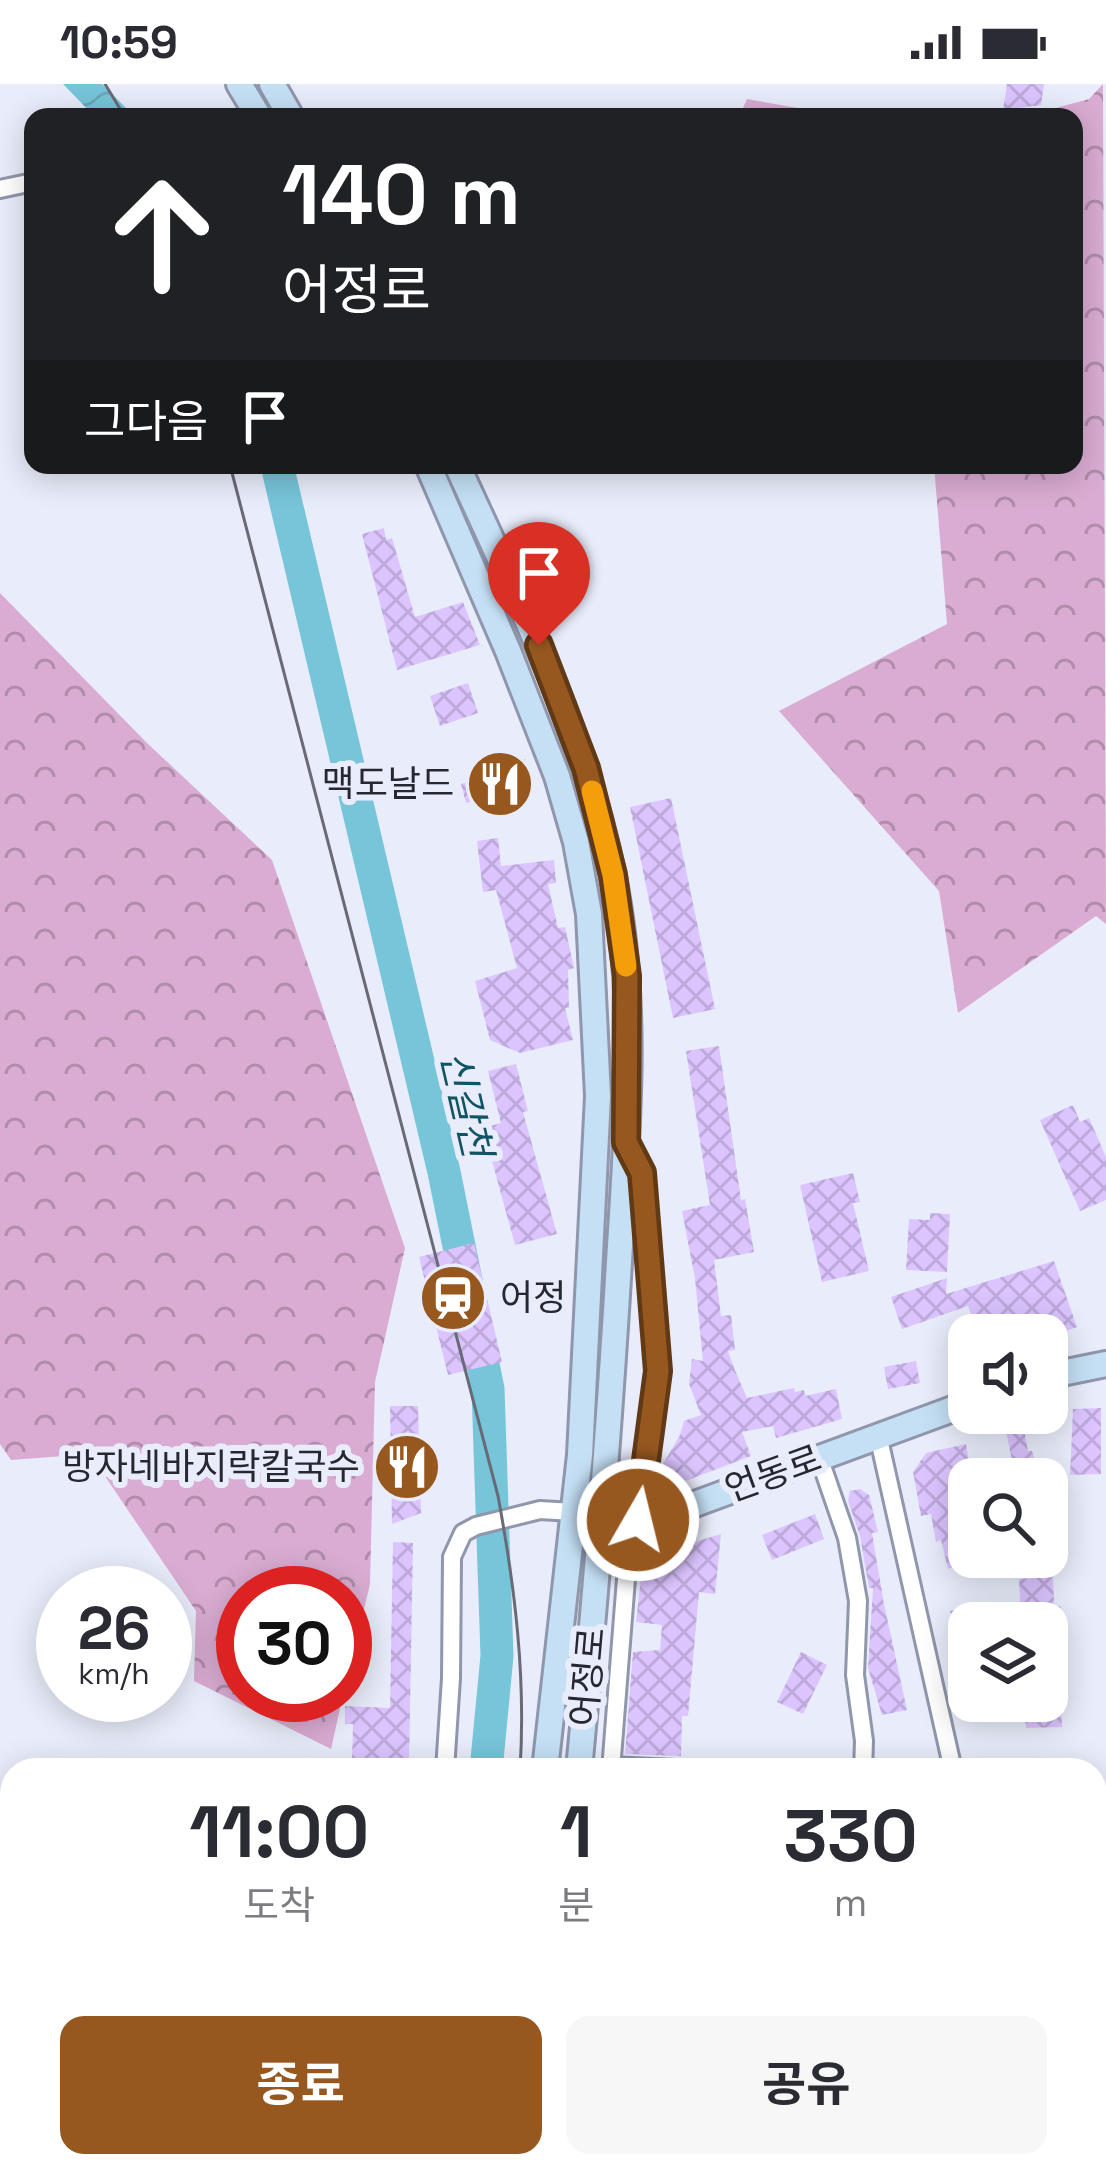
<!DOCTYPE html>
<html lang="ko">
<head>
<meta charset="utf-8">
<style>
	body { margin:0; font-family:"Space Grotesk","Noto Sans KR",sans-serif; background:#f7f7f7; color:#2b2b33; height:100vh; display:flex; flex-direction:column; font-size:45px; white-space:nowrap }
	* { box-sizing:border-box; margin:0 }
	p { font-size:39px; color:#7c7c81 }
	.icon { flex:none; width:66px; height:66px; fill:none; stroke:currentColor; stroke-width:2; stroke-linecap:round; stroke-linejoin:round }
	.map { position:relative; flex:1; overflow:hidden }
	.sheet { position:absolute; left:0px; top:1674px; width:1107px; height:420px; display:flex; flex-direction:column; background:#fff; border-radius:36px 36px 0 0; box-shadow:0 6px 30px #0003 }
	.sheet>* { flex:none }
	.banner { position:absolute; left:24px; top:24px; width:1059px; height:366px; border-radius:24px; box-shadow:0 6px 30px #0003; background:#202124; color:#fff; overflow:hidden }
	.fabs { position:absolute; left:948px; top:1230px; display:grid; gap:24px }
	.fabs a { display:grid; place-items:center; width:120px; height:120px; border-radius:24px; background:#fff; box-shadow:0 6px 30px #0003; font-size:60px }
	.speed { position:absolute; left:36px; top:1482px; display:flex; gap:24px; font-size:60px; font-weight:700; text-align:center }
	.speed>* { display:grid; place-content:center; width:156px; height:156px; border-radius:50%; background:#fff; box-shadow:0 6px 30px #0003; line-height:1 }
	.speed small { font-size:30px; font-weight:400 }
	.speed .limit { border:18px solid #d22; background:#fff; color:#111 }
	.pin { position:absolute; display:grid; place-items:center; width:102px; height:102px; color:#fff; margin:-123px -51px; border-radius:50% 50% 50% 0; rotate:-45deg; box-shadow:0 0 12px #0007 }
	.pin .icon { rotate:45deg }
	.me { position:absolute; width:132px; margin:-66px; rotate:8deg; stroke-linejoin:round; filter:drop-shadow(0 0 9px #0008) }
	.turn { display:flex; align-items:center; gap:42px; height:252px; padding:0 60px; font-size:54px }
	.turn .icon { width:156px; height:156px; stroke-width:2.5 }
	.turn b { display:block; font-size:84px; line-height:102px }
	.then { display:flex; align-items:center; height:114px; padding:0 60px; background:#0003; gap:24px; font-size:45px }
	.eta { display:flex; justify-content:space-evenly; align-items:center; height:204px; text-align:center }
	.eta b { font-size:72px; font-weight:700; line-height:84px }
	.cta { display:flex; gap:24px; margin-top:auto; padding:24px 60px }
	.cta a { flex:1; height:138px; border-radius:24px; background:#975820; color:#fff; font-size:48px; font-weight:700; line-height:138px; text-align:center }
	.cta a+a { background:#f7f7f7; color:#2b2b33 }
	.status { display:flex; justify-content:space-between; align-items:center; height:84px; padding:0 60px; background:#fff; direction:ltr }
	.status svg { height:33px; fill:currentColor }
	.map>svg:first-child { display:block }
</style>
</head>
<body>
<div class="status"><b>10:59</b><svg viewBox="0 0 49 12"><path d="M0 12V9h3v3zM5 12V6h3v6zM10 12V3h3v9zM15 12V0h3v12zM26 1h20v11H26zM47 4h2v5h-2z"/></svg></div>
<div class="map">
<svg width="1106" height="2094" viewBox="0 0 1106 2094">
	<defs>
		<pattern id="grass-dots" width="8" height="8" patternUnits="userSpaceOnUse" patternTransform="scale(3)"><rect width="8" height="8" fill="#daacd3"/><path d="M2 2h.1M6 6h.1" fill="none" stroke="#b18cac" stroke-width="1.8" stroke-linecap="round"/></pattern>
		<pattern id="forest-crowns" width="20" height="18" patternUnits="userSpaceOnUse" patternTransform="scale(3)"><rect width="20" height="18" fill="#daacd3"/><path d="M2 6a3 3 0 1 1 6 0M12 15a3 3 0 1 1 6 0" fill="none" stroke="#b18cac"/></pattern>
		<pattern id="water-waves" width="16" height="10" patternUnits="userSpaceOnUse" patternTransform="scale(3)"><rect width="16" height="10" fill="#77c5d9"/><path d="M0 5q4-4 8 0t8 0" fill="none" stroke="#67a9bb"/></pattern>
		<pattern id="building-cross-hatch" width="8" height="8" patternUnits="userSpaceOnUse" patternTransform="scale(3)"><rect width="8" height="8" fill="#dcc5ff"/><path d="M0 0l8 8M0 8l8-8" fill="none" stroke="#bda9db"/></pattern>
	</defs>
	<rect width="100%" height="100%" fill="#e9edfb"/>
	<polygon fill="#d8e0fe" points="733,2082 980,2082 979,2094 730,2094"/>
	<polygon fill="url(#grass-dots)" points="12,1702 12,1787 0,1779 0,1713"/>
	<g fill="url(#forest-crowns)">
		<polygon points="1103,0 1106,840 1096,832 958,929 939,807 779,627 947,540 934,381 1074,381 1074,33 1023,33 1089,15"/>
		<polygon points="747,15 849,33 739,33"/>
		<polygon points="0,509 147,659 272,776 405,1164 375,1298 370,1500 345,1604 345,1509 243,1509 243,1611 343,1611 331,1665 194,1597 196,1527 90,1370 11,1376 0,1360"/>
		<polygon points="0,1913 12,1927 12,2057 0,2036"/>
		<polygon points="1095,1958 1106,1965 1106,2055 1095,2055"/>
		<polygon points="12,2078 12,2082 143,2082 160,2094 0,2094"/>
	</g>
	<polygon fill="#daacd3" points="753,2082 865,2082 862,2094 750,2094"/>
	<polygon fill="url(#water-waves)" points="63,0 102,0 135,33 95,33"/>
	<g fill="none" stroke-linecap="round" stroke-linejoin="round">
		<g stroke="#77c5d9" stroke-width="33">
			<polyline points="277,381 444,1088 488,1305 497,1572 486,1686"/>
			<polyline points="378,2094 383,2082"/>
		</g>
	</g>
	<g fill="url(#building-cross-hatch)">
		<polygon points="1007,0 1044,0 1041,21 1003,26"/>
		<polygon points="384,444 386,456 392,454 415,533 463,518 480,561 397,586 362,450"/>
		<polygon points="468,599 478,629 440,642 430,612"/>
		<polygon points="525,675 532,703 466,719 461,700 475,696 473,688"/>
		<polygon points="671,714 715,925 673,934 630,723"/>
		<polygon points="498,754 501,782 554,776 556,799 548,800 558,844 565,843 574,884 568,886 569,924 565,924 573,956 520,969 490,956 475,897 517,884 496,806 483,808 477,757"/>
		<polygon points="719,962 741,1116 745,1115 754,1168 714,1176 721,1232 731,1231 735,1266 728,1267 734,1284 747,1314 794,1304 795,1308 804,1306 805,1312 836,1305 842,1335 776,1354 773,1342 742,1348 751,1372 667,1404 662,1382 680,1351 684,1337 701,1331 689,1300 692,1275 703,1277 695,1195 682,1127 710,1121 686,967"/>
		<polygon points="516,980 528,1027 523,1028 557,1150 515,1161 483,1044 501,1039 488,987"/>
		<polygon points="1073,1021 1080,1038 1089,1034 1106,1073 1106,1116 1080,1127 1040,1036"/>
		<polygon points="853,1089 860,1118 853,1119 869,1187 822,1198 800,1101"/>
		<polygon points="930,1129 950,1130 947,1188 906,1186 909,1135 930,1136"/>
		<polygon points="474,1159 502,1278 448,1291 419,1173"/>
		<polygon points="1054,1177 1077,1243 1047,1254 978,1251 968,1222 902,1245 891,1213 947,1194 946,1210"/>
		<polygon points="916,1277 920,1299 888,1305 884,1283"/>
		<polygon points="390,1322 418,1322 421,1429 392,1440"/>
		<polygon points="1101,1324 1101,1390 1070,1391 1073,1325"/>
		<polygon points="1022,1334 1028,1367 1032,1367 1040,1395 1016,1395 1004,1338"/>
		<polygon points="966,1360 972,1395 960,1395 969,1438 969,1478 948,1485 941,1456 936,1458 931,1430 921,1432 913,1388 926,1369"/>
		<polygon points="860,1405 869,1411 878,1448 872,1449 884,1520 907,1626 882,1631 868,1584 873,1504 869,1504 860,1452 848,1417 850,1407"/>
		<polygon points="815,1430 824,1455 772,1476 762,1451"/>
		<polygon points="721,1450 715,1510 699,1508 688,1632 682,1632 681,1672 625,1670 633,1568 660,1566 662,1541 636,1538 641,1493 661,1468"/>
		<polygon points="393,1458 413,1459 409,1678 352,1676 353,1640 345,1640 345,1622 390,1624"/>
		<polygon points="1053,1493 1054,1522 1061,1522 1061,1541 1021,1539 1019,1495"/>
		<polygon points="974,1522 978,1539 969,1539 969,1588 962,1589 950,1527"/>
		<polygon points="801,1568 827,1581 803,1630 777,1618"/>
		<polygon points="1065,1601 1065,1615 1061,1616 1062,1643 1026,1644 1024,1617 1047,1617 1047,1603"/>
	</g>
	<g fill="none" stroke-linecap="round" stroke-linejoin="round">
		<g stroke="#9096ab" stroke-width="22">
			<g id="street">
				<polyline points="0,105 33,98"/>
				<polyline points="878,1351 953,1686"/>
				<polyline points="819,1373 847,1454 858,1517 855,1591 864,1657 863,1686"/>
				<polyline points="611,1682 696,1686"/>
				<polyline points="445,1686 451,1594 452,1473 463,1449 476,1442 540,1426 573,1428"/>
				<polyline points="611,1686 626,1495 638,1436 658,1287 657,1229 642,1089 630,1064"/>
				<polyline points="599,2082 601,2094"/>
				<polyline points="720,2094 723,2082"/>
				<polyline points="1000,2094 1002,2082"/>
			</g>
		</g>
		<g stroke="#9096ab" stroke-width="30">
			<g id="secondary">
				<polyline points="239,0 259,33"/>
				<polyline points="272,0 291,33"/>
				<polyline points="428,381 508,567 557,692 576,758 589,830 598,1012 580,1371 545,1686"/>
				<path d="M457,381C518,514 582,644 612,788C639,916 627,1048 619,1178C609,1348 595,1517 579,1686"/>
				<polyline points="1047,1292 1106,1280"/>
				<polyline points="590,1431 638,1436 684,1424 969,1319"/>
				<polyline points="525,2082 526,2094"/>
				<polyline points="561,2082 563,2094"/>
				<polyline points="331,2094 337,2082"/>
				<polyline points="463,2094 471,2082"/>
			</g>
		</g>
		<use href="#street" stroke="#fff" stroke-width="16"/>
		<use href="#secondary" stroke="#c5e0f5" stroke-width="24"/>
		<g stroke="#686a75" stroke-width="3">
			<polyline points="105,0 125,33"/>
			<path d="M230,381L498,1412C515,1504 526,1593 520,1686"/>
			<polyline points="377,2094 385,2082"/>
		</g>
	</g>
	<g fill="none" stroke-linecap="round" stroke-linejoin="round">
		<g stroke="#623915" stroke-width="30">
			<polyline id="route" points="539,561 586,684 613,791 627,892 626,1058 642,1089 658,1287 638,1436"/>
		</g>
		<use href="#route" stroke="#975820" stroke-width="21"/>
		<polyline stroke="#f59e0b" stroke-width="21" points="592,707 613,791 626,882"/>
	</g>
	<defs>
		<g id="restaurant-disc" transform="scale(3.45)"><circle r="9.5" fill="#975820" stroke="#e9edfb"/><path d="M-5-6h1v4h1v-4h1v4h1v-4h1v5L-1.5 .5V6h-2V.5L-5-1ZM5-6V6H3V1.5H1.5Q1.5-4 5-6Z" fill="#fff"/></g>
		<g id="station-disc" transform="scale(3.45)"><circle r="9.5" fill="#975820" stroke="#e9edfb"/><path d="M-3-6H3Q5-6 5-4V2Q5 4 3 4L4.5 6H3L1.5 4h-3L-3 6H-4.5L-3 4Q-5 4-5 2V-4Q-5-6-3-6ZM-3.5-4v3h7v-3ZM-3.5 1v1.5H-2V1ZM2 1v1.5H3.5V1Z" fill="#fff"/></g>
	</defs>
	<g fill-rule="evenodd">
		<use href="#restaurant-disc" x="500" y="700"/>
		<use href="#station-disc" x="453" y="1214"/>
		<use href="#restaurant-disc" x="407" y="1383"/>
	</g>
	<g text-anchor="middle" dominant-baseline="central" stroke-width="12" stroke-linejoin="round" paint-order="stroke">
		<g font-size="36" fill="#262831" stroke="#e9edfb" text-anchor="end">
			<text x="454" y="700">맥도날드</text>
			<text x="500" y="1214" text-anchor="start">어정</text>
			<text x="360" y="1383">방자네바지락칼국수</text>
		</g>
		<g font-size="36" fill="#262831" stroke="#e9edfb">
			<text transform="translate(773 1390) rotate(-20)">언동로</text>
			<text transform="translate(588 1593) rotate(-85)">어정로</text>
		</g>
		<g font-size="39" font-style="italic" fill="#115463" stroke="#e9edfb">
			<text transform="translate(466 1020) rotate(77)">신갈천</text>
		</g>
	</g>
</svg>
<div class="fabs">
<a><svg class="icon" aria-label="sound" viewBox="0 0 24 24"><path d="M4 9h4l5-4v14l-5-4H4zM17 9q2 3 0 6"/></svg></a>
<a><svg class="icon" aria-label="search" viewBox="0 0 24 24"><circle cx="10" cy="10" r="6"/><path d="M15 15l6 6"/></svg></a>
<a><svg class="icon" aria-label="layers" viewBox="0 0 24 24"><path d="M12 4l9 5-9 5-9-5zM3 14l9 5 9-5"/></svg></a>
</div>
<div class="speed"><div>26<small>km/h</small></div><div class="limit">30</div></div>
<div class="pin" style="left:539px;top:561px;background:#d93025"><svg class="icon" aria-label="arrive" viewBox="0 0 24 24"><path d="M6 21V4h12l-3 4 3 4H6"/></svg></div>
<svg class="me" style="left:638px;top:1436px" viewBox="-20 -20 40 40"><circle r="17" fill="#975820" stroke="#fff" stroke-width="3"/><path d="M0-11L8 9 0 5-8 9z" fill="#fff"/></svg>
<div class="banner">
<div class="turn"><svg class="icon" aria-label="ahead" viewBox="0 0 24 24"><path d="M12 20V5M6 11l6-6 6 6"/></svg><div><b>140 m</b>어정로</div></div>
<div class="then">그다음<svg class="icon" aria-label="arrive" viewBox="0 0 24 24"><path d="M6 21V4h12l-3 4 3 4H6"/></svg></div>
</div>
<section class="sheet">
<div class="eta">
<div><b>11:00</b><p>도착</p></div>
<div><b>1</b><p>분</p></div>
<div><b>330</b><p>m</p></div>
</div>
<div class="cta"><a>종료</a><a>공유</a></div>
</section>
</div>
</body>
</html>
